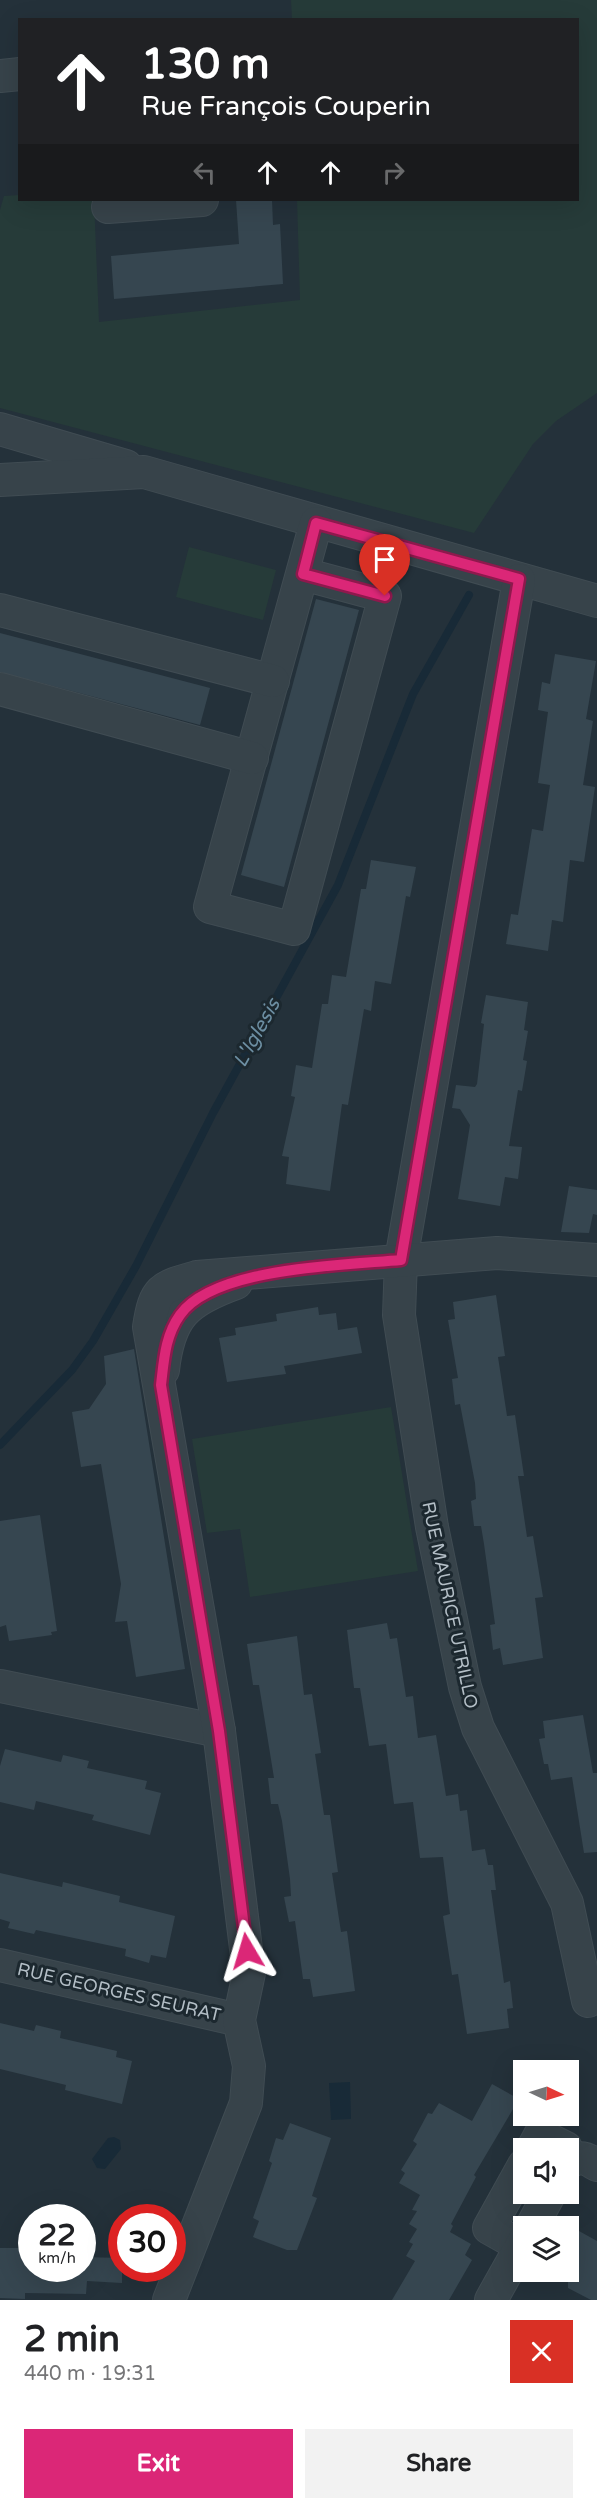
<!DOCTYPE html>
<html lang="en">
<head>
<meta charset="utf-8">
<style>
	body { margin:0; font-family:"Varela Round",sans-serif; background:#f2f2f2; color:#202124; height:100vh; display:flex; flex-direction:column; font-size:22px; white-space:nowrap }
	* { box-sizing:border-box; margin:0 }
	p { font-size:20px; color:#757577 }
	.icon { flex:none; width:33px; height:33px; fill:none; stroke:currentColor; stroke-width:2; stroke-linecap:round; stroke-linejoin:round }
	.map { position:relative; height:2300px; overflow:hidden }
	.drawer { display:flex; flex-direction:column; background:#fff; flex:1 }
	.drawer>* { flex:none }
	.top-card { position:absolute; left:18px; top:18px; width:561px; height:183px; border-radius:0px; box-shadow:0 6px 24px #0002; background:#202124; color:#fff; overflow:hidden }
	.needle { width:39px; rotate:94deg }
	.fabs { position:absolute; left:513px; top:2060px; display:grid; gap:12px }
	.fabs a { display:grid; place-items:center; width:66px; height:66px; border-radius:0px; background:#fff; box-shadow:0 6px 24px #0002; font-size:30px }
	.speed { position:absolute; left:18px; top:2204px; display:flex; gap:12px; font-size:30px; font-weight:700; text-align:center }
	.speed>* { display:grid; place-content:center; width:78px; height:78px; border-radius:50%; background:#fff; box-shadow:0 6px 24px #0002; line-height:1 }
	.speed small { font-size:15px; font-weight:400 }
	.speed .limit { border:9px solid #d22; background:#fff; color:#111 }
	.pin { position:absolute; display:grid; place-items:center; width:51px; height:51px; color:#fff; margin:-62px -26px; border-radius:50% 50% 50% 0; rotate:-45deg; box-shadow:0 0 6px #0007 }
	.pin .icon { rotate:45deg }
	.me { position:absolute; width:66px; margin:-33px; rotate:353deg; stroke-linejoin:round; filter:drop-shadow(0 0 4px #0008) }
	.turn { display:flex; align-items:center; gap:21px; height:126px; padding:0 24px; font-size:27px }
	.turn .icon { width:78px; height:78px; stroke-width:2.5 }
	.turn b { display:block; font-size:42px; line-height:51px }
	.lanes { display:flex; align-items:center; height:57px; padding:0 24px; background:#0003; justify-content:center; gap:30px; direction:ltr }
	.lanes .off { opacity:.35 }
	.round { display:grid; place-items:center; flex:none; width:63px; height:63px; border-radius:0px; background:#f2f2f2 }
	.overview { display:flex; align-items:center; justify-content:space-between; height:102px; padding:0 24px }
	h1 { font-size:36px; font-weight:800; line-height:45px }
	.button { display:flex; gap:12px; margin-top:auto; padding:12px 24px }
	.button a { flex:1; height:69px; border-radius:0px; background:#db2777; color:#fff; font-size:24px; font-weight:800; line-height:69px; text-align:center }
	.button a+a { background:#f2f2f2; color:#202124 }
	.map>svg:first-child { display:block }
</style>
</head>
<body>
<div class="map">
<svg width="597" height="2300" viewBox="0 0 597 2300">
	<rect width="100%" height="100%" fill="#24313a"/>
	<g fill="#263b39">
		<polygon points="291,0 597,0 597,393 556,421 533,444 474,533 0,408 0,210 4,196 19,195 20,200 94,200 99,322 300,300 297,200 578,200 578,20 292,19"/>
		<polygon points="189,547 276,570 263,620 176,597"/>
		<polygon points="391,1407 418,1571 250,1597 240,1529 207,1533 192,1439"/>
	</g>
	<g fill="#182a37">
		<polygon points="350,2082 351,2119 331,2120 329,2083"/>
		<polygon points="114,2137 120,2140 121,2149 105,2169 97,2168 92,2159 108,2138"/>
	</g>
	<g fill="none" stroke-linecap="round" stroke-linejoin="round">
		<polyline stroke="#182a37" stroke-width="8" points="0,1445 72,1370 93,1341 136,1266 213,1113 338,885 413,694 469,595"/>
	</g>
	<g fill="#364650">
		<polygon points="236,200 272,200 273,225 280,224 283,284 114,299 111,256 239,244"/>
		<polygon points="316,599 359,610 284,887 241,875"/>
		<polygon points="0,633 210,688 200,725 0,672"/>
		<polygon points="555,654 596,661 586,719 593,721 583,785 595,787 584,862 570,860 563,922 552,920 548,951 506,944 511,914 518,915 532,829 543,831 550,785 538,783 548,712 538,710 542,682 550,684"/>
		<polygon points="371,860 416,867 410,897 406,896 391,984 375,981 371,1011 364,1009 348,1105 342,1104 330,1191 286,1184 289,1157 282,1156 295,1097 291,1096 296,1065 312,1068 322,1004 328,1004 332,975 346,977 361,889 366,889"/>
		<polygon points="486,995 528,1002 524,1030 528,1031 523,1060 527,1061 522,1091 518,1090 509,1146 522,1147 518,1179 505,1177 500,1206 458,1199 470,1125 460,1109 452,1108 456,1085 475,1087 477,1084 484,1024 481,1023"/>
		<polygon points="569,1186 597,1190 597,1215 593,1214 589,1233 561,1232"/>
		<polygon points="496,1295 505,1356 498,1357 507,1416 515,1415 524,1476 518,1476 527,1537 533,1536 543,1597 535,1598 543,1658 503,1665 500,1648 493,1650 490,1625 495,1624 484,1544 481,1526 474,1526 471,1501 476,1499 475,1483 460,1404 455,1405 452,1379 458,1378 448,1320 455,1319 453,1302"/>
		<polygon points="318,1307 319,1315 336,1313 338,1330 357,1327 362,1353 284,1366 286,1374 227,1382 219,1338 236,1335 235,1328 277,1321 276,1314"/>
		<polygon points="134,1349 185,1669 136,1677 127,1621 115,1622 121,1584 101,1464 81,1467 72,1412 89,1409 106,1384 104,1356"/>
		<polygon points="40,1515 57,1631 51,1632 52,1635 9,1641 6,1625 0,1627 0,1521"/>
		<polygon points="387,1623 390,1639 397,1638 406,1697 413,1696 418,1738 436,1735 446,1796 458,1794 460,1811 467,1810 472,1851 485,1849 488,1865 493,1865 496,1890 491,1890 504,1983 510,1981 513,2008 507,2009 509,2028 467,2034 458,1974 452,1975 443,1916 450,1914 443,1857 420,1858 413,1802 394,1804 386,1744 369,1746 360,1688 354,1688 347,1630"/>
		<polygon points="297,1636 304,1695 312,1694 321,1753 315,1754 324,1815 330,1815 338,1872 332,1873 341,1932 347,1931 355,1991 313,1997 310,1979 303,1979 295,1921 289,1922 284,1897 291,1896 290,1879 282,1821 278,1804 271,1804 268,1778 274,1778 259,1685 253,1685 247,1644"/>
		<polygon points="583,1715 593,1773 597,1773 597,1852 584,1853 572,1777 551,1780 548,1764 544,1764 539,1739 545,1738 543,1721"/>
		<polygon points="5,1749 61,1762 63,1755 89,1761 87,1768 147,1781 145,1789 161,1793 150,1835 92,1820 94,1815 36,1801 34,1810 0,1802 0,1766"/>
		<polygon points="0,1873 62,1887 63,1882 120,1896 119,1902 175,1916 166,1958 151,1955 149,1963 125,1956 126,1949 36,1930 34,1934 8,1928 10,1922 0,1919"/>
		<polygon points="0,2023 34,2031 36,2025 61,2031 60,2038 117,2051 116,2057 132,2061 122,2104 65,2090 66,2085 0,2069"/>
		<polygon points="492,2084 519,2099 474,2175 476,2177 451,2224 453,2226 450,2232 471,2244 465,2255 472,2260 449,2300 392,2300 415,2261 406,2256 413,2244 409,2242 417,2229 409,2224 417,2211 412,2210 420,2195 399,2183 405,2173 401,2170 417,2144 413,2141 428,2113 432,2114 439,2103 472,2121"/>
		<polygon points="290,2123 331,2138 312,2196 317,2198 297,2250 287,2250 253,2237 259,2221 253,2218 272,2163 269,2161 276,2138 283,2140"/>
		<polygon points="579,2231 597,2241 597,2300 591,2300 568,2288 568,2248"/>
		<polygon points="0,2248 32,2248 32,2268 82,2268 82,2257 122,2258 122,2283 87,2281 86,2294 25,2293 25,2299 0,2298"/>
	</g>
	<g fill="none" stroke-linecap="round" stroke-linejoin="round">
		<g stroke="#404c53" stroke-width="34">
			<g id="minor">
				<polyline points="0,76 20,74"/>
				<polyline points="108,207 202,200"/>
				<polyline points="0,429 126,466"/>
				<polyline points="0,480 144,472 597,601"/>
				<polyline points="303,574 385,596 294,929 210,907 316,523"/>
				<polyline points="519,580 401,1260 399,1315 432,1527 465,1687 478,1728 567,1903 588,2001"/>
				<polyline points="0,610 273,681"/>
				<polyline points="0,689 252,758"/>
				<path d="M163,1370C169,1316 186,1301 236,1283"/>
				<polyline points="0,1686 219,1731"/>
				<polyline points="0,1965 239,2020"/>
				<polyline points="533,2148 540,2135 566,2148"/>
				<path d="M568,2163C580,2155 586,2158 597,2165"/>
				<polyline points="532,2226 550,2193"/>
				<polyline points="521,2246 489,2228 524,2165"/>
				<path d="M169,2300L246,2103L249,2066L239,2020L249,1973L219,1731L149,1327C155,1288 161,1287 197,1277L497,1253L597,1260"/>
				<polyline points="491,2300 524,2241"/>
			</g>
		</g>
		<use href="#minor" stroke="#37434a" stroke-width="32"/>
	</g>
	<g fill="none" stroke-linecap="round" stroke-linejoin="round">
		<g stroke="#8e194d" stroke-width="15">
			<path id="route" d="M247,1951L219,1731L161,1385C164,1360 165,1336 180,1315C214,1267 346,1265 401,1260L519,579L316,523L303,574L385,596"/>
		</g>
		<use href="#route" stroke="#db2777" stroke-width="10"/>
	</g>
	<g text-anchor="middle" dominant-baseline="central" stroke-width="6" stroke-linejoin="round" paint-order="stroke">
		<g font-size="18" fill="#b3bec6" stroke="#1c282f">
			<text transform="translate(450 1605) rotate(78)">RUE MAURICE UTRILLO</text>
			<text transform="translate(119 1992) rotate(13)">RUE GEORGES SEURAT</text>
		</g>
		<g font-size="20" font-style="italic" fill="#6d8fa3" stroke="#1c282f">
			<text transform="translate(257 1033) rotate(-61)">L'Iglesis</text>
		</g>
	</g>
</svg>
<div class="fabs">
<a><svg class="needle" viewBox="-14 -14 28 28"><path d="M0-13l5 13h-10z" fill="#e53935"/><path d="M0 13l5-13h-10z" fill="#757577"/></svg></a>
<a><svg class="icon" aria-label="sound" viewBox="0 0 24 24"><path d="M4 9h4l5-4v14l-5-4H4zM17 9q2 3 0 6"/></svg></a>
<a><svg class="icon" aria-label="layers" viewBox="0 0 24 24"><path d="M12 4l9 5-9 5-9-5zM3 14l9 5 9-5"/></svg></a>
</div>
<div class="speed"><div>22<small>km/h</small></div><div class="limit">30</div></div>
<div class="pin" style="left:385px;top:596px;background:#d93025"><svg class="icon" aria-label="arrive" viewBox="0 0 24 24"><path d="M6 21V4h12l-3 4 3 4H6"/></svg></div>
<svg class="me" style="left:247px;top:1951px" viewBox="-20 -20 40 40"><path d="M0-17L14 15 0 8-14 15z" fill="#db2777" stroke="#fff" stroke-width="4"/></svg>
<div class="top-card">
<div class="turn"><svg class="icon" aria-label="ahead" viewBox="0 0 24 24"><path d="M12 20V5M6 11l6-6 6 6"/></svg><div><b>130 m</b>Rue François Couperin</div></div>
<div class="lanes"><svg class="icon off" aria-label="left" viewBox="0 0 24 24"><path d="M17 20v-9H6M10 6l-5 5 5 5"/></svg><svg class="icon" aria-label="ahead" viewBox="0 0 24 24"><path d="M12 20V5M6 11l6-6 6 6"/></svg><svg class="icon" aria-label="ahead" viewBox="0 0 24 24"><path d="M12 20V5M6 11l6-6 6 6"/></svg><svg class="icon off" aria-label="right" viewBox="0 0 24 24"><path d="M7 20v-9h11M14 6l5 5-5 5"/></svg></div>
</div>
</div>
<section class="drawer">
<div class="overview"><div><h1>2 min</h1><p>440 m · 19:31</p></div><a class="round" style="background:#d93025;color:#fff"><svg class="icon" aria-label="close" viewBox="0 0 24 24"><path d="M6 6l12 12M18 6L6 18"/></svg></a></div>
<div class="button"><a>Exit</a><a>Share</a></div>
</section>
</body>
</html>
